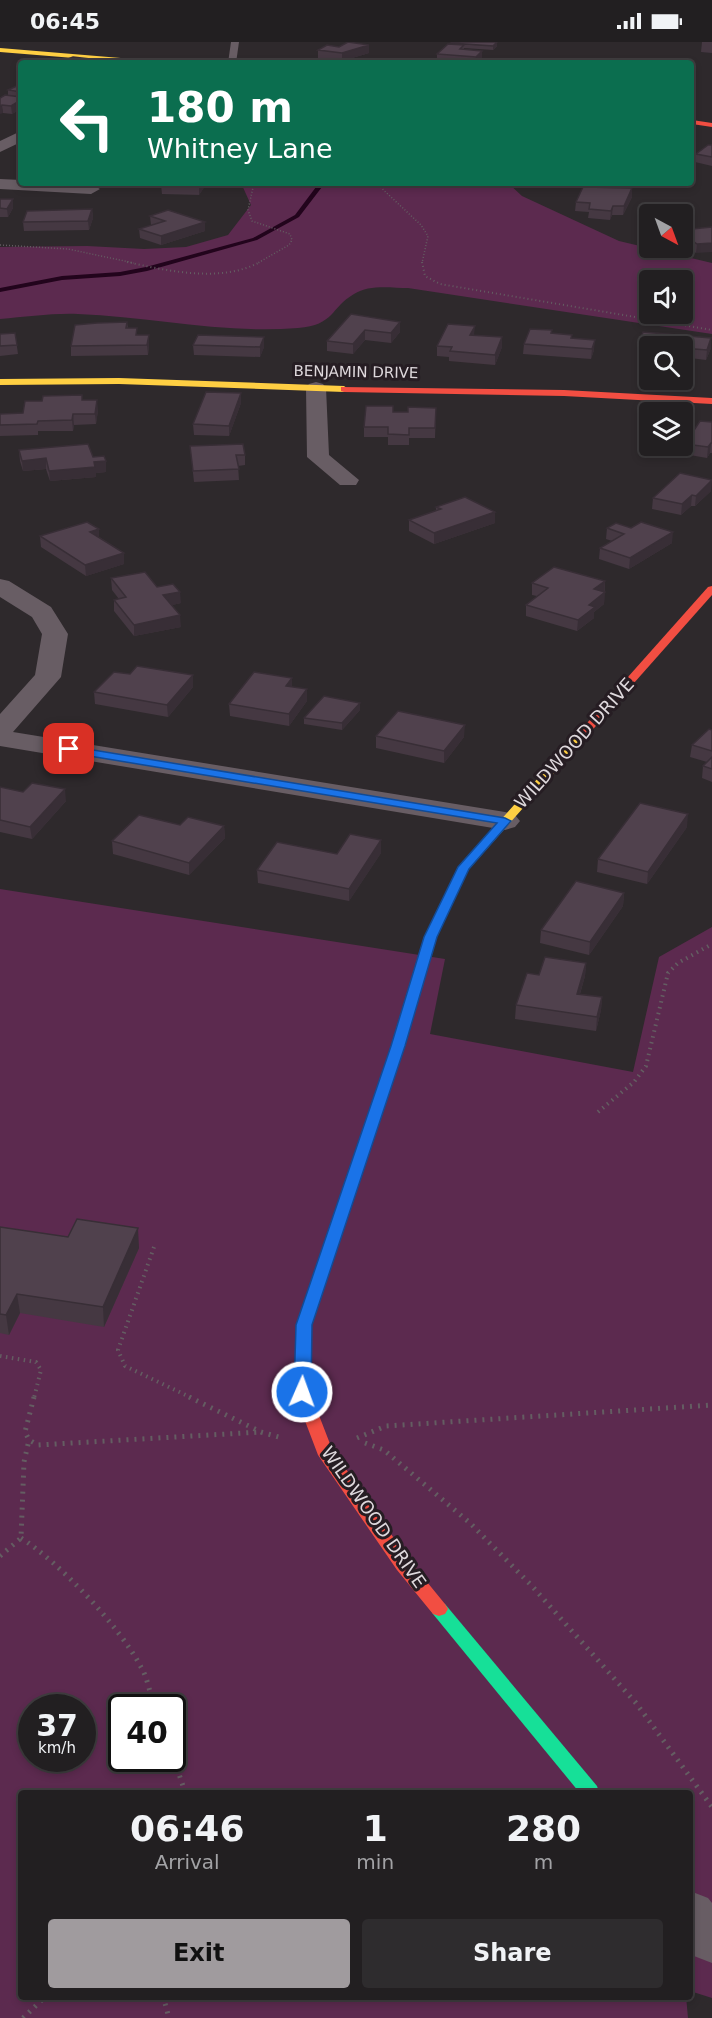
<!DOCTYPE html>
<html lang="en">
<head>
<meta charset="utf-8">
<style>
	body { margin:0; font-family:"DejaVu Sans",sans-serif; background:#2e2c2e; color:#f1f3f6; height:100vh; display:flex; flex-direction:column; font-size:22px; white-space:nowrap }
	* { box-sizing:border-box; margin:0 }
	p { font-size:20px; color:#a2a2a5 }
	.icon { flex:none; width:33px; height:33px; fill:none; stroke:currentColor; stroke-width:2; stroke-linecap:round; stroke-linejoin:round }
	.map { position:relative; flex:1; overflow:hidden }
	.panel { position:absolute; left:18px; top:1748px; width:675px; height:210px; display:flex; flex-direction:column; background:#221f21; border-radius:6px; box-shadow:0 3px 9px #0003,0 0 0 2px #3f3d3f }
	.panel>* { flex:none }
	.banner { position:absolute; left:18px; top:18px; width:676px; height:126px; border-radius:6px; box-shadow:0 3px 9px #0003,0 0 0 2px #3f3d3f; background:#0b6e4f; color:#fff; overflow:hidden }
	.needle { width:39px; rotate:139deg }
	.controls { position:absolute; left:639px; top:162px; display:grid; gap:12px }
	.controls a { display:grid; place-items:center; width:54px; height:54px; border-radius:6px; background:#221f21; box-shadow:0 3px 9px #0003,0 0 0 2px #3f3d3f; font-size:30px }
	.speed { position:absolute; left:18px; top:1652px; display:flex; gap:12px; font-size:30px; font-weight:700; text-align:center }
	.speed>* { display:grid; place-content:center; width:78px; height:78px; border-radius:50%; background:#221f21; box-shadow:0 3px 9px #0003,0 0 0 2px #3f3d3f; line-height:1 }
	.speed small { font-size:15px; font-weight:400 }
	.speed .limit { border:3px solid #111; border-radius:9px; background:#fff; color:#111 }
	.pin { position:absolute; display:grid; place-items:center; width:51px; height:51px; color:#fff; margin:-26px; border-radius:12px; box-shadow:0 3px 9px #0006 }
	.me { position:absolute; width:66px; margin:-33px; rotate:2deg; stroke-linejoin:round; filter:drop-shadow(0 0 4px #0008) }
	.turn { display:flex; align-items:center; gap:21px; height:126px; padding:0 30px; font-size:27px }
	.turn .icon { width:78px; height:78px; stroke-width:2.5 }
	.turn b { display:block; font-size:42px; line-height:51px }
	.eta { display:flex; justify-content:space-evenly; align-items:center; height:102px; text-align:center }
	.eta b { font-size:36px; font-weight:700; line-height:42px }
	.action { display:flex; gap:12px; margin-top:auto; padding:12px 30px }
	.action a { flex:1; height:69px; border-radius:6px; background:#a09b9e; color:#111; font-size:24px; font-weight:700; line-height:69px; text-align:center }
	.action a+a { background:#2e2c2e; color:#f1f3f6 }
	.status { display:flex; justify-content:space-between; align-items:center; height:42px; padding:0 30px; background:#221f21; direction:ltr }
	.status svg { height:16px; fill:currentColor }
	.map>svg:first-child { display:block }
</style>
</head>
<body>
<div class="status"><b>06:45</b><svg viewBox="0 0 49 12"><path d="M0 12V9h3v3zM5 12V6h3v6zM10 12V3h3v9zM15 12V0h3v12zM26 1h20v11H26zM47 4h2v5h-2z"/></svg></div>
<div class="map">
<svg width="712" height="1976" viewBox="0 0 712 1976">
	<rect width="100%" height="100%" fill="#2e292c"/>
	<g fill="#5c2a4f" fill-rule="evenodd">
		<path d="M241,141H508L522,154L619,199L712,221V292L408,246C392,246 369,242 354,252C330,266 335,283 298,286C223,292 152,275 78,272C52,271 26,275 0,277V205L87,204L144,207L186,205L228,193L251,163ZM650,238H682V272H650Z"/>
		<path d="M0,847L445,917L430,992L633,1030L659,915L712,885V1956L690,1949V1750H21V1954H686L688,1976H0ZM32,1665H82V1716H32ZM122,1665H172V1716H122Z"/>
	</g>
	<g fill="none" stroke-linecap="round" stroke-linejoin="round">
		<polygon fill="#22041c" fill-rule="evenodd" points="319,141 325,141 299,175 257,198 147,229 120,234 62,238 0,250 0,246 62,234 120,230 146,225 253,196 295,173"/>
		<g stroke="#645d62" stroke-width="1.5" stroke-dasharray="1 2" stroke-linecap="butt">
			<polyline points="254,141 248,168 252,179 290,192 292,198 289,203 258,221"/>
			<polyline points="376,141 421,183 428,194 422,221"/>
			<polyline points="0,203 68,207 134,221"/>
		</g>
		<g stroke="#645d62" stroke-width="2" stroke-dasharray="1 3" stroke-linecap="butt">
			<path d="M127,220C168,229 222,241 260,220"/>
			<polyline points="422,220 425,234 440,242 712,288"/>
		</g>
		<g stroke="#645d62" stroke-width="4" stroke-dasharray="1.5 4.5" stroke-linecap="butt">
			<polyline points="598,1070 634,1040 646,1024 668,931 678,921 712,902"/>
			<polyline points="154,1205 118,1308 125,1324 192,1356"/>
			<polyline points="0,1314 36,1320 41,1328 34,1356"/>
		</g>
		<g stroke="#645d62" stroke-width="5" stroke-dasharray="2 6" stroke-linecap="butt">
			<polyline points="34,1355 25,1390 29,1398 38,1403 261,1390"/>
			<polyline points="189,1355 261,1390 282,1396"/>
			<polyline points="357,1396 386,1384 712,1363"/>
			<polyline points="365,1401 384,1408 470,1481 531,1543 636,1661 712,1765"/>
			<path d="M21,1496C59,1520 120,1585 141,1625C148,1637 150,1652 154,1665"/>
			<polyline points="0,1514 21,1496 24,1420 29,1398"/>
			<polyline points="172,1711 185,1750"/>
			<polyline points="163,1954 169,1976"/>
			<polyline points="23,1976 46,1954"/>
		</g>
		<g fill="#685d64" fill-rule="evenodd">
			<polygon points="231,0 239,0 236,21 228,21"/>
			<polygon points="617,141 627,141 617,149 612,146"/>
		</g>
		<g fill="#685d64" fill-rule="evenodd">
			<polygon points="21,89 21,100 0,110 0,99"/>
			<polygon points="0,137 21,138 21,141 91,142 100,147 91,152 0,147"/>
			<polygon points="316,340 323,342 326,346 329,413 359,438 356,443 340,443 307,415 306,346 309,342"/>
			<polygon points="0,537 9,539 51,565 68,592 61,635 13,690 505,770 515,773 520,779 515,785 505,788 0,704 0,672 35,633 42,592 32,575 0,555"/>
			<polygon points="690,1849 708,1856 712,1861 712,1921 694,1914 690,1909"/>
		</g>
		<polygon fill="#16e098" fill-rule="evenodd" points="439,1560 445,1562 597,1744 599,1750 579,1750 433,1572 430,1567 433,1562"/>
		<g fill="#ffcf43" fill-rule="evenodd">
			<polygon points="0,6 157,19 160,21 135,21 0,10"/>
			<polygon points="119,336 344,344 348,347 344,350 119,342 0,343 0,337"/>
			<polygon points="583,689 589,692 587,694 469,827 436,895 405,1004 368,1115 366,1118 356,1118 354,1115 391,1004 424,895 458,826 579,690"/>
		</g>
		<g fill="#f24e42" fill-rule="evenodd">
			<polygon points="692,78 712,81 712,85 692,82"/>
			<polygon points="341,345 564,348 712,356 712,362 564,354 344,350 341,349"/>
			<polygon points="712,544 712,553 587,694 579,694 579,690 708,545"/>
			<polygon points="361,1110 368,1115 312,1283 310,1350 332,1407 409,1518 445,1562 448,1567 445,1572 439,1574 433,1572 397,1528 318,1413 294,1350 296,1283 354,1115"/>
		</g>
	</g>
	<g fill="#453842">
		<polygon points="702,0 712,0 712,11 701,10"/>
		<polygon points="448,2 497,4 493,8 464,6 464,7 482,9 482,16 477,21 451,21 437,20 437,12"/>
		<polygon points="369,3 369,11 342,19 318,16 318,8 339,5"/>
		<polygon points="21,42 21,67 12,72 3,71 0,56 8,54 8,48"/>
		<polygon points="712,103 712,124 695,120 696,112"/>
		<polygon points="163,141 207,141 199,153 162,152 161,143"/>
		<polygon points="574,141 596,141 582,144"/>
		<polygon points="632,146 632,155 623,173 612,173 610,178 588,176 589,170 575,169 576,160"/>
		<polygon points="0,157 13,166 8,175 0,175"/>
		<polygon points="92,167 93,176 89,188 24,189 23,180"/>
		<polygon points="150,174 205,189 161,203 140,196 139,187 152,183 151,183"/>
		<polygon points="712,185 696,211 682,200 682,188"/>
		<polygon points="351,272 400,280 400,290 391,301 365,298 353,312 327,309 327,299"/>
		<polygon points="127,280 128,286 138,293 149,293 149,303 148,313 71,314 71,304"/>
		<polygon points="552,288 552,291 572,293 572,296 594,308 591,317 523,312 524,302"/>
		<polygon points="15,291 18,312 0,314 0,292"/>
		<polygon points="474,293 502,305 495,323 449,319 449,315 437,314 437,304"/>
		<polygon points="264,295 264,305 260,315 194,313 193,303"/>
		<polygon points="639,302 711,306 706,318 682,315 682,304 650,304 650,313 638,312"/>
		<polygon points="83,358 98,368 96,382 74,383 73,389 38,389 38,393 0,394 0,372 23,371"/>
		<polygon points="241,361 229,394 194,393 193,382"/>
		<polygon points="436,366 435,396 409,396 409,403 388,403 388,395 364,395 364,385 393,370 408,370"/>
		<polygon points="712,380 712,411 710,411 707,416 684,412 685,402"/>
		<polygon points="190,404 245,413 245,423 238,424 239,438 194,440"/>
		<polygon points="19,408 93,415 106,419 106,430 96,431 96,435 50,439 46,427 23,429 20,419"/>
		<polygon points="711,449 695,464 691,464 681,473 652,467 653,456"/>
		<polygon points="436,465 495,481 434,502 409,489 409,478 436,469"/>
		<polygon points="607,486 672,501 629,527 599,517 600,506 612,499 606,497"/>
		<polygon points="99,487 99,495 124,511 124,522 86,534 41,505 40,494"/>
		<polygon points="111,536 181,561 172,563 181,585 134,594 114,569 114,558 119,557 112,548"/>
		<polygon points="605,539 604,562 594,570 594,576 577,589 526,574 526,563 537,554 532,553 532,541"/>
		<polygon points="292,636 292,645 307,659 289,684 230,674 229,662"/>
		<polygon points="193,645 168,675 95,662 94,650"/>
		<polygon points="360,668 342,688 304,682 304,676"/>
		<polygon points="712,688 712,740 702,736 703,724 707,720 690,715 692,703"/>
		<polygon points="376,694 464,695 444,721 376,706"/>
		<polygon points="0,745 66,759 32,797 0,790"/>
		<polygon points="224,784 225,796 189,833 113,812 112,799"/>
		<polygon points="687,785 647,842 597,830 598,817"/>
		<polygon points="381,798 381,811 349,859 258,841 257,828 337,812"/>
		<polygon points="624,851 623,864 589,913 540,901 541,888"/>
		<polygon points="586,921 585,934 580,952 602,955 601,968 596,989 515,977 516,963 539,933"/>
		<polygon points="0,1185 139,1206 104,1285 20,1271 9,1293 0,1291"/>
	</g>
	<g fill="#382e36">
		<polygon points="497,0 497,4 493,8 493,4"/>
		<polygon points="369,3 369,11 342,19 342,11"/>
		<polygon points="482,9 482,16 477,21 475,21 476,15"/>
		<polygon points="21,58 21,67 12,72 11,64"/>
		<polygon points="2,63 3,71 0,72 0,64"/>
		<polygon points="201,141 207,141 199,153 199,145"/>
		<polygon points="582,141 596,141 582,144"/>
		<polygon points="632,146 632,155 623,173 624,164"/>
		<polygon points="13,157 13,166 8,175 7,167"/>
		<polygon points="613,164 612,173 610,178 611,169"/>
		<polygon points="92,167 93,176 89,188 88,179"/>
		<polygon points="205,180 205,189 161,203 161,194"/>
		<polygon points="712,201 712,210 696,211 697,202"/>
		<polygon points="400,280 400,290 391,301 391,291"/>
		<polygon points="475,284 474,293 470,293"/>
		<polygon points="365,288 365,298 353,312 353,302"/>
		<polygon points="149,293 149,303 148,313 147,303"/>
		<polygon points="264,295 264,305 260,315 260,305"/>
		<polygon points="502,295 502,305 495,323 495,313"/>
		<polygon points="711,296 711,306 706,318 707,308"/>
		<polygon points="595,298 594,308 591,317 592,307"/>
		<polygon points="241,351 241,361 229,394 229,384"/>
		<polygon points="97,358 98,368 96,382 95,372"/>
		<polygon points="73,372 74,383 73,389 72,378"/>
		<polygon points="711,401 710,411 707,416 708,405"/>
		<polygon points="46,416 46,427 23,429 22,419"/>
		<polygon points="106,419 106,430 96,431 96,435 50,439 49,429 94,420"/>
		<polygon points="712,438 711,449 695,464 696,454"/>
		<polygon points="692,453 691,464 681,473 682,462"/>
		<polygon points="495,470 495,481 434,502 434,491"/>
		<polygon points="99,487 99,498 90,490"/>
		<polygon points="673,490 672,501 629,527 630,516"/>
		<polygon points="124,511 124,522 86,534 85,523"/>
		<polygon points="605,539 604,550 594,547"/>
		<polygon points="180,550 181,561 164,565 163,553"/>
		<polygon points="605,550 604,562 594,570 594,576 577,589 578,578 589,563"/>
		<polygon points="180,573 181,585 134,594 134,583"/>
		<polygon points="193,633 193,645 168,675 167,663"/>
		<polygon points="292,636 292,648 286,644"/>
		<polygon points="307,647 307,659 289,684 289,672"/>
		<polygon points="360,661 360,668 342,688 342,681"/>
		<polygon points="465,683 464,695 444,721 444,709"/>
		<polygon points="65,747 66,759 32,797 30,785"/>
		<polygon points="688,772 687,785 647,842 648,830"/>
		<polygon points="224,784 225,796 189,833 189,821"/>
		<polygon points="381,798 381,811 349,859 349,847"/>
		<polygon points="624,851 623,864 589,913 590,900"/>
		<polygon points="586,921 585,934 576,965 577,952"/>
		<polygon points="602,955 601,968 596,989 597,975"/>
		<polygon points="138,1186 139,1206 104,1285 103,1265"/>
		<polygon points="17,1252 20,1271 9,1293 6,1273"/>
	</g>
	<g fill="#50414d" stroke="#382e36" stroke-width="1.5">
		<polygon points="348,0 369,3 342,11 318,8 327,3 339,5"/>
		<polygon points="453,0 497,0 493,4 451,1"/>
		<polygon points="448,2 464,3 460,7 482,9 476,15 437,12"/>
		<polygon points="73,15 99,18 93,21 67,21 71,19 65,18"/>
		<polygon points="21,42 21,50 8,48"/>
		<polygon points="5,53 21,55 21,58 11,64 2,63 0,64 0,56"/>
		<polygon points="708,103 712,103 712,115 696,112"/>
		<polygon points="163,141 201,141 199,145 161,143"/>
		<polygon points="583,145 632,146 624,164 613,164 611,169 589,167 590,161 576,160"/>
		<polygon points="0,157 13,157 7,167 0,166"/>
		<polygon points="92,167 88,179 23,180 27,169"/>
		<polygon points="168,168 205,180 161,194 139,187 165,179 150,174"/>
		<polygon points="712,185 712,201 697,202 682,191 682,188"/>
		<polygon points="351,272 400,280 391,291 365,288 353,302 327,299"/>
		<polygon points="127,280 126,286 137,286 136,293 149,293 147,303 71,304 75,283 97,281"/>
		<polygon points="448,282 475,284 470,293 502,295 495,313 450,309 452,305 437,304"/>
		<polygon points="530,287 552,288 551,291 572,293 571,296 595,298 592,307 524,302"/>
		<polygon points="643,290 711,296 707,308 682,306 682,304 639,302"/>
		<polygon points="15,291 17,303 0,304 0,292"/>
		<polygon points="198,293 264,295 260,305 193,303"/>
		<polygon points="206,350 241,351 229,384 193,382"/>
		<polygon points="82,353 82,358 97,358 95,372 73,372 72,378 38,379 37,382 0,383 0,372 23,371 25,359 42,359 43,354"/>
		<polygon points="366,364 393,364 393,370 408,370 408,365 436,366 435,386 409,386 409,393 388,392 388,385 364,385"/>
		<polygon points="700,379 712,380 712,401 711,401 708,405 685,402"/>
		<polygon points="88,402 93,415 104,414 106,419 94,420 95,425 49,429 46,416 22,419 19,408"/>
		<polygon points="243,402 245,413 236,413 239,427 193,429 190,404"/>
		<polygon points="680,431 712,438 696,454 692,453 682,462 653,456"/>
		<polygon points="465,455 495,470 434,491 409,478 441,467 436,465"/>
		<polygon points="87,480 99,487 90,490 124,511 85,523 40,494"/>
		<polygon points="641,480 673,490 630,516 600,506 624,492 607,486 616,481 631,486"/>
		<polygon points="554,525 605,539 594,547 605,550 589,563 595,565 578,578 526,563 548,546 532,541"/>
		<polygon points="145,530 157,545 173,542 180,550 163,553 180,573 134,583 114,558 126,555 111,536"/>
		<polygon points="137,624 193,633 167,663 94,650 114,630 130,632"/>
		<polygon points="254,630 292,636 286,644 307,647 289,672 229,662"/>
		<polygon points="324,654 360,661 342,681 304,676"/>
		<polygon points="398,669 465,683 444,709 376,694"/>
		<polygon points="709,687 712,688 712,709 692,703"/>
		<polygon points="712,715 712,727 703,724"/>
		<polygon points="32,741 65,747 30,785 0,778 0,745 23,750"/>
		<polygon points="640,761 688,772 648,830 598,817"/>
		<polygon points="139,773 180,783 188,775 224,784 189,821 112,799"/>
		<polygon points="350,792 381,798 349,847 257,828 277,800 337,812"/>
		<polygon points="576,839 624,851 590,900 541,888"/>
		<polygon points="545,915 586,921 577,952 602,955 597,975 516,963 527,931 539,933"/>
		<polygon points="77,1177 138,1186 103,1265 17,1252 6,1273 0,1272 0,1185 68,1195"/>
	</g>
	<polygon fill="#1a73e8" stroke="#114b97" stroke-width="1.5" points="69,704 505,776 511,779 469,827 437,895 405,1004 312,1283 311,1350 308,1354 302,1356 294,1350 296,1283 391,1004 424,895 458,825 497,781 65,710 63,707"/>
	<g text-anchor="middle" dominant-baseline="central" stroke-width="6" stroke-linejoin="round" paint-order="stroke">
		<g font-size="15" fill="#ded8dc" stroke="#261d23">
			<text transform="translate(356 330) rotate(1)">BENJAMIN DRIVE</text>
		</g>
		<g font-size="18" fill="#ded8dc" stroke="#261d23">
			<text transform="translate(574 701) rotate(-48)">WILDWOOD DRIVE</text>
			<text transform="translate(374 1475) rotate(55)">WILDWOOD DRIVE</text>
		</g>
	</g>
</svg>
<div class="controls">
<a><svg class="needle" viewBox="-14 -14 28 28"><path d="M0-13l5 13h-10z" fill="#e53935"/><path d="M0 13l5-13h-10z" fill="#a2a2a5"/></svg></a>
<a><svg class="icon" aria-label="sound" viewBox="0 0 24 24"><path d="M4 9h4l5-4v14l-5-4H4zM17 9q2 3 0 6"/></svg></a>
<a><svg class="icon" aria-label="search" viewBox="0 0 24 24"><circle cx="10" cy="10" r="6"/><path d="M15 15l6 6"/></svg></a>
<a><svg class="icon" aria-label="layers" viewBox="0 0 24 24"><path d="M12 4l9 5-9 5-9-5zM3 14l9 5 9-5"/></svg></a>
</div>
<div class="speed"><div>37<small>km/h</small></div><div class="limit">40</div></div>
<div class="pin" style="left:69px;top:707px;background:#d93025"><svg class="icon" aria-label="arrive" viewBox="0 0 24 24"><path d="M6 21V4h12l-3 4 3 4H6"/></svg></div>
<svg class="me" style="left:302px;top:1350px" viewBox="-20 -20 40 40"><circle r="17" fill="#1a73e8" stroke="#fff" stroke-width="3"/><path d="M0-11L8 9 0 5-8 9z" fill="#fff"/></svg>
<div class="banner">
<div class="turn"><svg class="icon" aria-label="left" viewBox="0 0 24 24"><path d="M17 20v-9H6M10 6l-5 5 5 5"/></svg><div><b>180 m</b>Whitney Lane</div></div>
</div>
<section class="panel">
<div class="eta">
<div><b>06:46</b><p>Arrival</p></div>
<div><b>1</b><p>min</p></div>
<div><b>280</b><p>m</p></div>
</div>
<div class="action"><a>Exit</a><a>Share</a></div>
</section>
</div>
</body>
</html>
